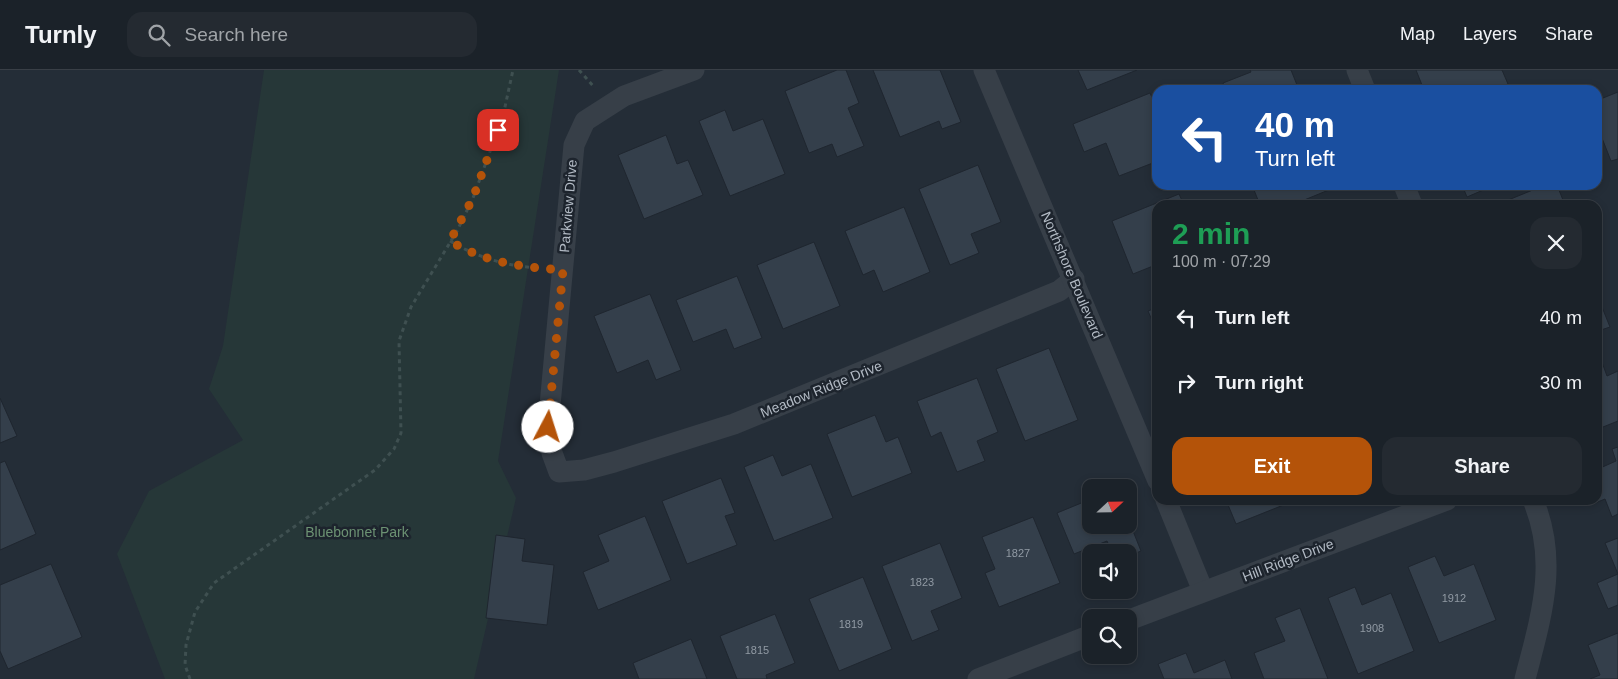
<!DOCTYPE html>
<html lang="en">
<head>
<meta charset="utf-8">
<style>
	body { margin:0; font-family:Arial,sans-serif; background:#242a31; color:#f1f3f6; height:100vh; display:flex; flex-direction:column; font-size:19px; white-space:nowrap }
	* { box-sizing:border-box; margin:0 }
	p { font-size:16px; color:#a0a4a8 }
	.icon { flex:none; width:28px; height:28px; fill:none; stroke:currentColor; stroke-width:2; stroke-linecap:round; stroke-linejoin:round }
	.map { position:relative; flex:1; overflow:hidden }
	.side { position:absolute; left:1152px; top:130px; width:450px; height:305px; display:flex; flex-direction:column; background:#1b2229; border-radius:15px; box-shadow:0 2px 8px #0003,0 0 0 1px #393f46 }
	.side>* { flex:none }
	.guide { position:absolute; left:1152px; top:15px; width:450px; height:105px; border-radius:15px; box-shadow:0 2px 8px #0003,0 0 0 1px #393f46; background:#1a4fa0; color:#fff; overflow:hidden }
	.needle { width:32px; rotate:68deg }
	.tools { position:absolute; left:1082px; top:409px; display:grid; gap:10px }
	.tools a { display:grid; place-items:center; width:55px; height:55px; border-radius:10px; background:#1b2229; box-shadow:0 2px 8px #0003,0 0 0 1px #393f46; font-size:25px }
	.pin { position:absolute; display:grid; place-items:center; width:42px; height:42px; color:#fff; margin:-21px; border-radius:10px; box-shadow:0 2px 8px #0006 }
	.me { position:absolute; width:55px; margin:-28px; rotate:5deg; stroke-linejoin:round; filter:drop-shadow(0 0 4px #0008) }
	.turn { display:flex; align-items:center; gap:18px; height:105px; padding:0 20px; font-size:22px }
	.turn .icon { width:65px; height:65px; stroke-width:2.5 }
	.turn b { display:block; font-size:35px; line-height:42px }
	.round { display:grid; place-items:center; flex:none; width:52px; height:52px; border-radius:15px; background:#242a31 }
	.overview { display:flex; align-items:center; justify-content:space-between; height:85px; padding:0 20px }
	h1 { font-size:30px; font-weight:700; line-height:38px; color:#1e9e55 }
	.primary-button { display:flex; gap:10px; margin-top:auto; padding:10px 20px }
	.primary-button a { flex:1; height:58px; border-radius:15px; background:#b45309; color:#fff; font-size:20px; font-weight:700; line-height:58px; text-align:center }
	.primary-button a+a { background:#242a31; color:#f1f3f6 }
	ul { padding:0; list-style:none }
	li { display:flex; align-items:center; gap:15px; height:65px; padding:0 20px }
	li div { flex:1 }
	li b { display:block; font-size:19px }
	li em { font-style:normal }
	header { display:flex; align-items:center; gap:30px; box-sizing:border-box; height:70px; padding:0 25px; background:#1b2229; border-bottom:1px solid #393f46 }
	header strong { font-size:24px }
	nav { display:flex; gap:28px; margin-inline-start:auto; font-size:18px }
	.search { width:350px; height:45px; background:#242a31; display:flex; align-items:center; gap:12px; box-sizing:border-box; padding:0 18px; border-radius:15px; color:#a0a4a8; font-size:19px }
	.map>svg:first-child { display:block }
</style>
</head>
<body>
<header>
<strong>Turnly</strong>
<div class="search"><svg class="icon" aria-label="search" viewBox="0 0 24 24"><circle cx="10" cy="10" r="6"/><path d="M15 15l6 6"/></svg>Search here</div>
<nav><a>Map</a><a>Layers</a><a>Share</a></nav>
</header>
<div class="map">
<svg width="1618" height="609" viewBox="0 0 1618 609">
	<rect width="100%" height="100%" fill="#242d37"/>
	<polygon fill="#263738" points="264,0 559,0 498,391 516,428 474,609 165,609 117,484 149,421 243,370 209,319 223,276"/>
	<g fill="#343f4b" stroke="#1f262f">
		<polygon points="837,0 846,0 859,33 848,38 864,76 837,87 832,74 809,83 785,21"/>
		<polygon points="873,0 940,0 961,52 942,59 939,51 900,67"/>
		<polygon points="1078,0 1137,0 1087,20"/>
		<polygon points="1250,0 1291,0 1299,20 1226,20 1223,13 1251,2"/>
		<polygon points="1416,0 1502,0 1508,14 1493,20 1424,20"/>
		<polygon points="1618,22 1618,89 1611,91 1598,58 1598,30"/>
		<polygon points="1150,23 1158,41 1158,91 1119,106 1106,73 1084,82 1073,54"/>
		<polygon points="725,40 733,61 763,49 785,104 730,126 699,51"/>
		<polygon points="666,65 677,94 688,90 703,125 644,149 618,85"/>
		<polygon points="978,95 1001,152 971,164 979,183 950,195 919,119"/>
		<polygon points="1252,115 1341,115 1292,135 1260,135"/>
		<polygon points="1462,115 1495,115 1467,127"/>
		<polygon points="1545,115 1557,115 1565,135 1496,135"/>
		<polygon points="1179,124 1184,135 1158,135 1158,194 1133,204 1112,151"/>
		<polygon points="904,137 930,202 883,222 874,200 863,205 845,161"/>
		<polygon points="814,172 840,236 783,259 757,195"/>
		<polygon points="737,206 762,268 734,279 726,259 693,272 676,230"/>
		<polygon points="650,224 681,300 656,310 648,290 617,303 594,246"/>
		<polygon points="1598,227 1610,257 1598,261"/>
		<polygon points="1158,237 1158,264 1148,241"/>
		<polygon points="1049,278 1078,350 1025,371 996,299"/>
		<polygon points="1599,284 1607,306 1618,301 1618,351 1598,359"/>
		<polygon points="977,308 998,362 977,371 985,391 957,402 941,362 931,367 917,331"/>
		<polygon points="0,328 17,366 0,373"/>
		<polygon points="875,345 886,372 898,367 912,403 852,427 827,364"/>
		<polygon points="1618,377 1618,444 1612,447 1605,429 1590,435 1588,430 1598,430 1598,399 1616,391 1612,379"/>
		<polygon points="773,385 782,406 811,394 833,448 774,471 744,397"/>
		<polygon points="5,391 36,464 0,480 0,393"/>
		<polygon points="721,408 735,443 725,446 737,475 687,494 662,431"/>
		<polygon points="1091,429 1091,455 1129,455 1129,451 1141,481 1129,486 1129,482 1112,482 1107,471 1074,484 1057,443"/>
		<polygon points="1226,430 1296,430 1236,454"/>
		<polygon points="645,446 671,510 598,540 583,502 609,491 598,465"/>
		<polygon points="1033,447 1060,513 999,537 985,503 995,499 982,467"/>
		<polygon points="496,465 525,469 522,491 554,495 547,555 486,548"/>
		<polygon points="1618,468 1618,535 1608,539 1597,513 1618,504 1605,473"/>
		<polygon points="940,473 962,528 931,541 939,560 912,571 882,496"/>
		<polygon points="1435,486 1444,506 1474,494 1496,550 1439,573 1408,497"/>
		<polygon points="51,494 82,567 8,599 0,581 0,515"/>
		<polygon points="863,507 892,579 839,601 809,529"/>
		<polygon points="1355,517 1362,535 1391,523 1414,581 1358,604 1328,528"/>
		<polygon points="1300,538 1328,609 1264,609 1254,583 1285,571 1275,548"/>
		<polygon points="775,544 795,593 766,605 767,609 737,609 720,566"/>
		<polygon points="1618,563 1618,609 1590,609 1600,605 1588,575"/>
		<polygon points="691,569 707,609 639,609 633,593"/>
		<polygon points="1186,583 1194,603 1225,590 1232,609 1164,609 1158,594"/>
	</g>
	<g fill="none" stroke-linecap="round" stroke-linejoin="round">
		<g stroke="#3f5051" stroke-width="3" stroke-dasharray="4 4" stroke-linecap="butt">
			<polyline points="579,0 595,18"/>
			<path d="M450,171C478,188 507,196 539,198"/>
			<polyline points="190,609 185,595 186,575 195,542 214,513 375,400 394,379 401,363 399,271 411,237 457,161 473,128 503,46 513,0"/>
		</g>
		<g stroke="#373f48" stroke-width="21">
			<polyline points="694,0 624,26 585,51 574,75 548,357 552,383 559,402 584,400 614,392 734,354 1059,221 1074,209"/>
			<polyline points="984,0 1158,411"/>
			<polyline points="1357,0 1365,20"/>
			<polyline points="1404,115 1412,135"/>
			<polyline points="1166,430 1203,521"/>
			<polyline points="1129,550 1447,430"/>
			<polyline points="978,609 1091,565"/>
			<path d="M1525,609C1541,547 1559,492 1533,430"/>
		</g>
	</g>
	<g fill="none" stroke-linecap="round" stroke-linejoin="round">
		<path stroke="#b45309" stroke-width="9" stroke-dasharray="0 16.2" d="M498,60L473,128L450,171C486,193 522,197 563,200L548,357"/>
	</g>
	<g text-anchor="middle" dominant-baseline="central" stroke-width="5" stroke-linejoin="round" paint-order="stroke">
		<g font-size="11" fill="#919aa4">
			<text x="1018" y="483">1827</text>
			<text x="922" y="512">1823</text>
			<text x="1454" y="528">1912</text>
			<text x="851" y="554">1819</text>
			<text x="1372" y="558">1908</text>
			<text x="757" y="580">1815</text>
		</g>
		<g font-size="14" fill="#b2bac4" stroke="#1d242d">
			<text transform="translate(568 136) rotate(-85)">Parkview Drive</text>
			<text transform="translate(1072 205) rotate(67)">Northshore Boulevard</text>
			<text transform="translate(821 319) rotate(-22)">Meadow Ridge Drive</text>
			<text transform="translate(1288 490) rotate(-21)">Hill Ridge Drive</text>
		</g>
		<g font-size="14" fill="#6c9273" stroke="#1d242d">
			<text x="357" y="462">Bluebonnet Park</text>
		</g>
	</g>
</svg>
<div class="tools">
<a><svg class="needle" viewBox="-14 -14 28 28"><path d="M0-13l5 13h-10z" fill="#e53935"/><path d="M0 13l5-13h-10z" fill="#a0a4a8"/></svg></a>
<a><svg class="icon" aria-label="sound" viewBox="0 0 24 24"><path d="M4 9h4l5-4v14l-5-4H4zM17 9q2 3 0 6"/></svg></a>
<a><svg class="icon" aria-label="search" viewBox="0 0 24 24"><circle cx="10" cy="10" r="6"/><path d="M15 15l6 6"/></svg></a>
</div>
<div class="pin" style="left:498px;top:60px;background:#d93025"><svg class="icon" aria-label="arrive" viewBox="0 0 24 24"><path d="M6 21V4h12l-3 4 3 4H6"/></svg></div>
<svg class="me" style="left:548px;top:357px" viewBox="-20 -20 40 40"><circle r="19" fill="#fff"/><path d="M0-13L10 11 0 6-10 11z" fill="#b45309"/></svg>
<div class="guide">
<div class="turn"><svg class="icon" aria-label="left" viewBox="0 0 24 24"><path d="M17 20v-9H6M10 6l-5 5 5 5"/></svg><div><b>40 m</b>Turn left</div></div>
</div>
<section class="side">
<div class="overview"><div><h1>2 min</h1><p>100 m · 07:29</p></div><a class="round"><svg class="icon" aria-label="close" viewBox="0 0 24 24"><path d="M6 6l12 12M18 6L6 18"/></svg></a></div>
<ul>
<li><svg class="icon" aria-label="left" viewBox="0 0 24 24"><path d="M17 20v-9H6M10 6l-5 5 5 5"/></svg><div><b>Turn left</b></div><em>40 m</em></li>
<li><svg class="icon" aria-label="right" viewBox="0 0 24 24"><path d="M7 20v-9h11M14 6l5 5-5 5"/></svg><div><b>Turn right</b></div><em>30 m</em></li>
</ul>
<div class="primary-button"><a>Exit</a><a>Share</a></div>
</section>
</div>
</body>
</html>
